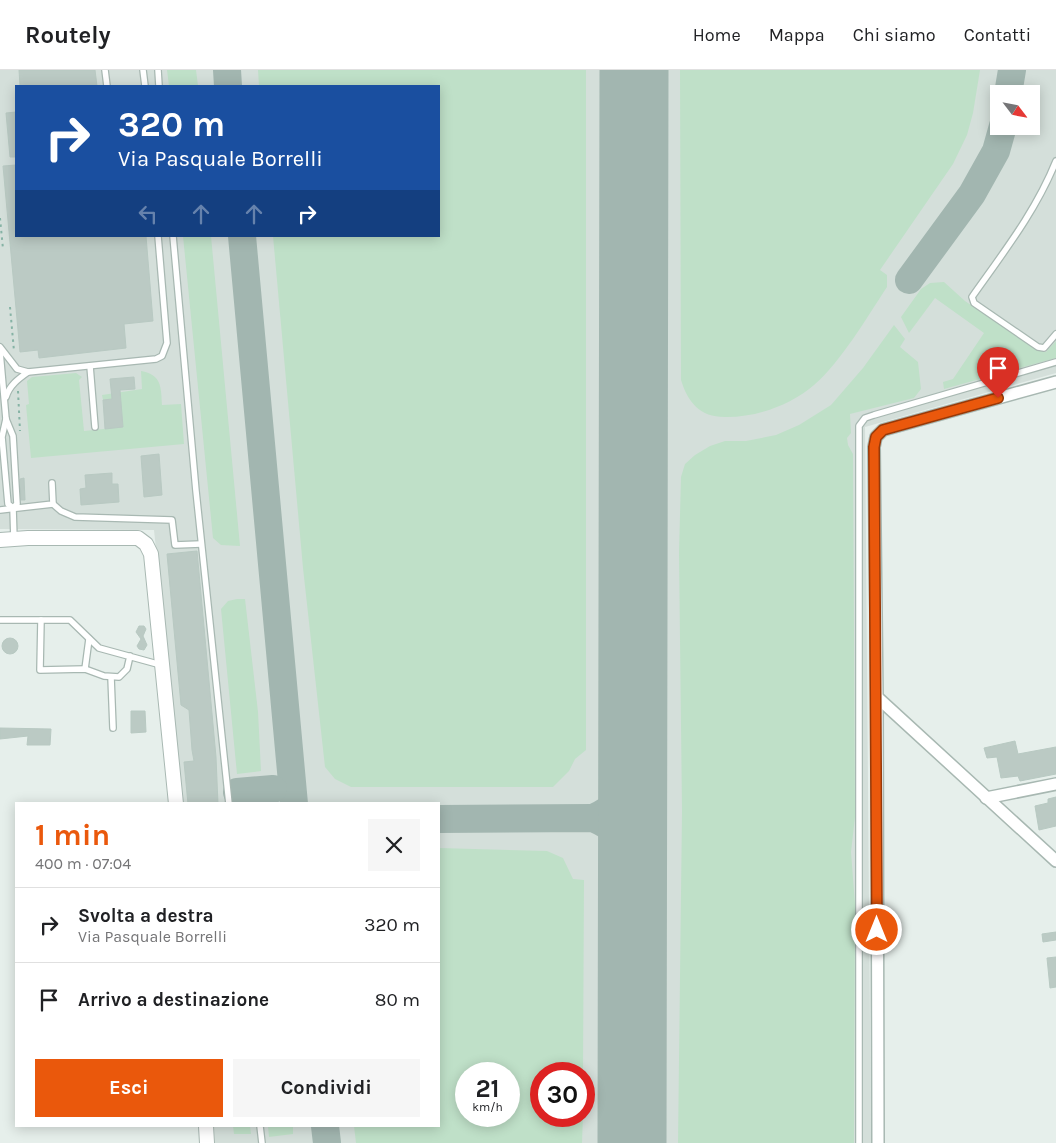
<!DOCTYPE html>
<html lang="it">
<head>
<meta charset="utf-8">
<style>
	body { margin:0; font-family:Karla,sans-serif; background:#f6f6f6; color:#202124; height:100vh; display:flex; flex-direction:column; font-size:19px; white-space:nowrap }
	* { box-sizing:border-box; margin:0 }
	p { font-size:16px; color:#757577 }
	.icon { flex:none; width:28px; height:28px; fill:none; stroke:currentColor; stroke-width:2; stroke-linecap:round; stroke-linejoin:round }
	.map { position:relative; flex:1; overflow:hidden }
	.details { position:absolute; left:15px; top:732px; width:425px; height:325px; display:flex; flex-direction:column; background:#fff; border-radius:0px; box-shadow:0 2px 12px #0003 }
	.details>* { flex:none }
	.guide { position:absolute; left:15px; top:15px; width:425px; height:152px; border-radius:0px; box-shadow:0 2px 12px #0003; background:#1a4fa0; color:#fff; overflow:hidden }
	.needle { width:32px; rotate:122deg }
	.controls { position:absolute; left:990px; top:15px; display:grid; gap:10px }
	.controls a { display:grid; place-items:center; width:50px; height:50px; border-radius:0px; background:#fff; box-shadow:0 2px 12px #0003; font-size:25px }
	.speed { position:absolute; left:455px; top:992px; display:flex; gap:10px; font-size:25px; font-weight:700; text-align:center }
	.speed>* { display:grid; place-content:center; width:65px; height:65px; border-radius:50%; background:#fff; box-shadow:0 2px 12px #0003; line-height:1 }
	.speed small { font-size:12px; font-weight:400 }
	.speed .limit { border:8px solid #d22; background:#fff; color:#111 }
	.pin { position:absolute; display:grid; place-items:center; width:42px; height:42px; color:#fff; margin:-51px -21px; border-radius:50% 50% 50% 0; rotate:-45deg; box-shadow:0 0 5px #0007 }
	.pin .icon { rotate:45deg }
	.me { position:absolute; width:55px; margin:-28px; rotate:0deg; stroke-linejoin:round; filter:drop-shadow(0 0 4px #0008) }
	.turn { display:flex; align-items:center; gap:18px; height:105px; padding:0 20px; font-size:22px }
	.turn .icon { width:65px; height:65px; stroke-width:2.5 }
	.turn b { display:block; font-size:35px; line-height:42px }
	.lanes { display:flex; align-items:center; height:48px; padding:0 20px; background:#0003; justify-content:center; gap:25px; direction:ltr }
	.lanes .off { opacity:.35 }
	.round { display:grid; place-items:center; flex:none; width:52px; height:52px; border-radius:0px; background:#f6f6f6 }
	.overview { display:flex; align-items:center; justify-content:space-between; height:85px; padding:0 20px }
	h1 { font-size:30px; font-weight:700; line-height:38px; color:#ea580c }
	.action { display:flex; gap:10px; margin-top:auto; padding:10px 20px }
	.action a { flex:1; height:58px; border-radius:0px; background:#ea580c; color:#fff; font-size:20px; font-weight:700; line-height:58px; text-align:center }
	.action a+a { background:#f6f6f6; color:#202124 }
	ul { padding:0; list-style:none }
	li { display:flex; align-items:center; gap:15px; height:75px; padding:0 20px; border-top:1px solid #e0e0e0 }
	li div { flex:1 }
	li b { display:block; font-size:19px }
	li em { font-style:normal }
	header { display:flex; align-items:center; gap:30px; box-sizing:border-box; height:70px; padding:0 25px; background:#fff; border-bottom:1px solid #e0e0e0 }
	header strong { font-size:24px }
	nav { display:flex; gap:28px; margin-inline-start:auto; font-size:18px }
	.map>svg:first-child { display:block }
</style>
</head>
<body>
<header>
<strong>Routely</strong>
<nav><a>Home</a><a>Mappa</a><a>Chi siamo</a><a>Contatti</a></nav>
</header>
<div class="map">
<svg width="1056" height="1073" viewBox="0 0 1056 1073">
	<rect width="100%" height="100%" fill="#e6efeb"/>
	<path fill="#d4dfda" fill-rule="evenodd" d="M0,0H1056V303L865,357L871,1073H215L214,1056H439V734H183L154,460L0,459ZM16,16H439V166H16ZM999,24H1031V56H999ZM466,1004H509V1046H466ZM541,1004H584V1046H541Z"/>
	<g fill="#bfe0c8" fill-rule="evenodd">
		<polygon points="167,0 196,0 198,16 169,16"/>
		<polygon points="258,0 586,0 586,680 575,689 569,701 553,717 351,717 335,709 325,697 303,498 273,166 439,166 439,16 259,16"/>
		<path d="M680,0H980L973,43L967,65L953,94L880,200L887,205V217C867,247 841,292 814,315C791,335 757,347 727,347C701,348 688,333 681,310Z"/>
		<polygon points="183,166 211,166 240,476 221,475 213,468"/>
		<polygon points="944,212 965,231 1035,279 1046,282 1056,271 1056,288 944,319 943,312 953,309 984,263 935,228 909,263 901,247 921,219 930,213"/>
		<polygon points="894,255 905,269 900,277 918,292 921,319 914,328 850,344 851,363 847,368 848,375 853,384 855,747 851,782 855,834 854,1073 678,1073 682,741 679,483 681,407 685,394 695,385 710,376 725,371 746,371 776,365 799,355 831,335 863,298"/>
		<path d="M141,301C162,305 161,317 162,335L181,334L184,374L31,388L26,335L29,334L27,311L32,307L76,303L82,307L79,310L84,361L123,357L120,328L103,330L102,325L142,319Z"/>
		<polygon points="237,529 245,529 258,642 261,701 237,704 221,539 228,531"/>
		<path d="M439,778L547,781L563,788L573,809L584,810L583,1004H541V1046H583L582,1073H356L354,1056H439ZM466,1004H509V1046H466Z"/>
		<polygon points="233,1056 250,1056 251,1064 234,1064"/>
		<polygon points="268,1056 293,1056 293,1064 269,1067"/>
	</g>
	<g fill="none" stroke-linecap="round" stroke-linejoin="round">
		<g stroke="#a2b6b0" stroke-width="28">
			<polyline points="227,0 228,16"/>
			<polyline points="1008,24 1012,0"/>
			<polyline points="242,166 294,734"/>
			<polyline points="909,210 972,124 996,81 1003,56"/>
			<polyline points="237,722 273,719"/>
			<path d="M593,748C620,736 625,725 633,697"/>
			<path d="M439,749L593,748C622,761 622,768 633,796"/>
			<polyline points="325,1056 327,1073"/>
		</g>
		<polyline stroke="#a2b6b0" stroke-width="69" points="632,1073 634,0"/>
	</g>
	<g fill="#bbcac4" stroke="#b8c9c2">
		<polygon points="19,0 95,0 97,16 20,16"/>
		<polygon points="16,42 16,87 10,87 6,43"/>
		<polygon points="16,95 16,166 146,166 153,251 124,254 126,278 39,288 38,280 20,282 3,96"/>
		<polygon points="134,307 135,319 120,320 123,357 105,359 103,330 112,329 110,309"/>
		<polygon points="159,384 162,425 144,427 141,386"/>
		<polygon points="112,403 112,414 118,414 119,432 81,435 80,419 86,418 85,405"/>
		<polygon points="24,408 25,430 21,430 20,409"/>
		<polygon points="197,481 216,687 218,734 188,734 184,692 194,691 192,680 189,640 181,635 167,484"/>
		<polygon points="139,556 144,556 146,559 143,566 147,575 144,580 139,579 137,576 141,569 136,562"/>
		<circle cx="10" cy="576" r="8"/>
		<polygon points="131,641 145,641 146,662 131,663"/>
		<polygon points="0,658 51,659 50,675 27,675 28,666 0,669"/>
		<polygon points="1015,671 1018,684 1056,677 1056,704 1020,711 1018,706 1001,708 997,687 987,688 984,678"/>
		<polygon points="1056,727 1056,756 1039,760 1035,736 1048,733 1048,729"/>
		<polygon points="1056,862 1056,870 1043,872 1042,864"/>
		<polygon points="1056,887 1056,917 1050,918 1047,888"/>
	</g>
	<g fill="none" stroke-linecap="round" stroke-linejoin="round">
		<g stroke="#a8b8b2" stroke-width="8">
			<g id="service">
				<polyline points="105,0 107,16"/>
				<polyline points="143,0 145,16"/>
				<polyline points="158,0 159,16"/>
				<path d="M1056,91C1036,141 1003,183 972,227L974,233L1038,277L1044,278L1056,264"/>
				<polyline points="173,166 196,421 229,734"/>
				<path d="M0,277L17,299L28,302C18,309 9,316 6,327"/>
				<polyline points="0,282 6,349 13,366 17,434 13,438 14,469"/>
				<polyline points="90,296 95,357"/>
				<polyline points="28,302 156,289 162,286 167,273 158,166"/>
				<polyline points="6,349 2,367 8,434 13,438"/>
				<polyline points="53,434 61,441 75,447 172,450 175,475 201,474"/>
				<polyline points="0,440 53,434 52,413"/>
				<polyline points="0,550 41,550"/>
				<polyline points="130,586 127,599 119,607 104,606 85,599 40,600 41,550 70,550 99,578 161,595"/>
				<polyline points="85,599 89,569"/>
				<polyline points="111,607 113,658"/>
				<polyline points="260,1056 262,1073"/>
				<polyline points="859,1073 859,356 865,348 874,345 1056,292"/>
			</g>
		</g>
		<g stroke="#a8b8b2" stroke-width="14">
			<g id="minor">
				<polyline points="877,627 1056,791"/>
				<polyline points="986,728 1056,714"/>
				<polyline points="878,1073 877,627 874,377 876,367 883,360 1056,312"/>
			</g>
		</g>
		<g stroke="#a8b8b2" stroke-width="16">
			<g id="tertiary">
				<polyline points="0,470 28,468 138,468 146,474 151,484 176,734"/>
				<polyline points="206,1056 207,1073"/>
			</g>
		</g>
		<g stroke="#86b3a5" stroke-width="2" stroke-dasharray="2.5 4" stroke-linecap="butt">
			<polyline points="0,148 3,179"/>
			<polyline points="10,237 14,281"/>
			<polyline points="18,321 20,361"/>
		</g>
		<use href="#service" stroke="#fff" stroke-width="5.5"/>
		<use href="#minor" stroke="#fff" stroke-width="11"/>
		<use href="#tertiary" stroke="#fff" stroke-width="14"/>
	</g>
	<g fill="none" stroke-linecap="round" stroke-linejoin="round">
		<g stroke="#983908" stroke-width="12">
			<polyline id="route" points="877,860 874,377 876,367 883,360 998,328"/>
		</g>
		<use href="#route" stroke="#ea580c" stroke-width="9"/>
	</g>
</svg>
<div class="controls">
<a><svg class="needle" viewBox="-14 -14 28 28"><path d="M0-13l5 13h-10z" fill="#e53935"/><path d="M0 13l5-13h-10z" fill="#757577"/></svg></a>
</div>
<div class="speed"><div>21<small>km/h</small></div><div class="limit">30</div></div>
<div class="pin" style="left:998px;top:328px;background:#d93025"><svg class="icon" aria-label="arrive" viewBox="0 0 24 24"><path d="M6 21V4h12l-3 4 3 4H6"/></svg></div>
<svg class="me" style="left:877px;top:860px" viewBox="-20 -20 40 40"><circle r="17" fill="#ea580c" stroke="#fff" stroke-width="3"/><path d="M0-11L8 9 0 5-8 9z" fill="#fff"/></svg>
<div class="guide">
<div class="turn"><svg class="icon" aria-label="right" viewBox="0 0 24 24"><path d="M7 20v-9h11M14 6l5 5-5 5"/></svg><div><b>320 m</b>Via Pasquale Borrelli</div></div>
<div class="lanes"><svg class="icon off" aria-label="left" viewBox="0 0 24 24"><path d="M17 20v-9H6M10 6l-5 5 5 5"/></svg><svg class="icon off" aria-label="ahead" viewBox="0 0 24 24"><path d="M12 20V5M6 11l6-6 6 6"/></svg><svg class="icon off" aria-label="ahead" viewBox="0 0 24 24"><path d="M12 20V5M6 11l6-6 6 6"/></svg><svg class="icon" aria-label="right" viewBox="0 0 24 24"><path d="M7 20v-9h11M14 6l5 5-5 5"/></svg></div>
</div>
<section class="details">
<div class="overview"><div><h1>1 min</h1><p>400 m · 07:04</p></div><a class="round"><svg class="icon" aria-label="close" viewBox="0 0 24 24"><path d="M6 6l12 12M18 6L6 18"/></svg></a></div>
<ul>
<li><svg class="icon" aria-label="right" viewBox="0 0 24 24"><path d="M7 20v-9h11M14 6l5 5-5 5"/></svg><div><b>Svolta a destra</b><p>Via Pasquale Borrelli</p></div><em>320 m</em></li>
<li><svg class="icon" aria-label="arrive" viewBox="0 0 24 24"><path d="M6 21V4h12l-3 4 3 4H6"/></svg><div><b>Arrivo a destinazione</b></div><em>80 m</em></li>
</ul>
<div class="action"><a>Esci</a><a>Condividi</a></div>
</section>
</div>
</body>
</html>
